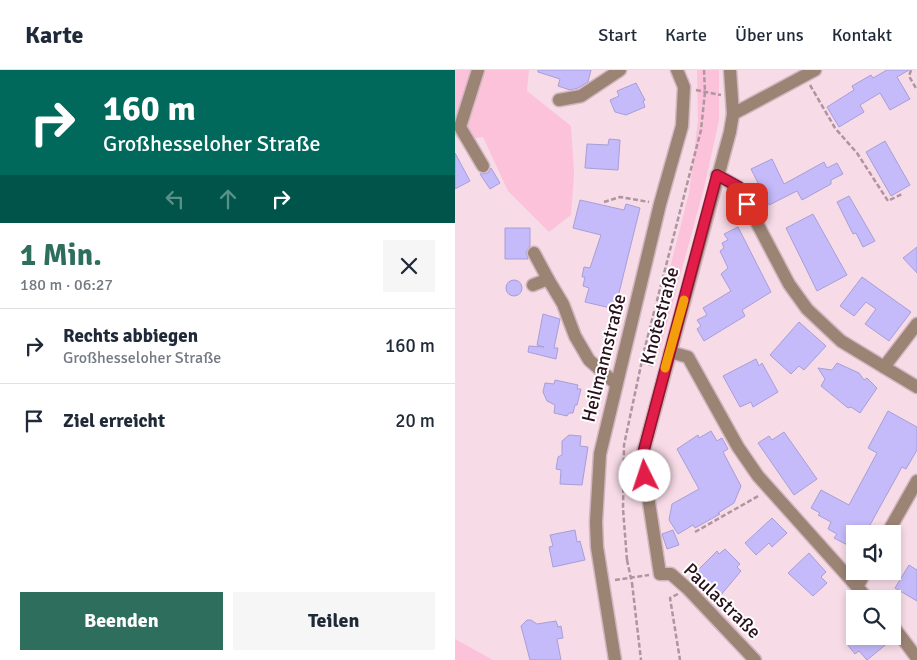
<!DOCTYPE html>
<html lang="de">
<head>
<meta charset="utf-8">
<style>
	body { margin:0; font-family:Signika,sans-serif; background:#f6f6f7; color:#1f2937; height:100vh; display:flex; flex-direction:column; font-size:19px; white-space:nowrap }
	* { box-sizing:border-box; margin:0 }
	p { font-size:16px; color:#747a83 }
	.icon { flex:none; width:28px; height:28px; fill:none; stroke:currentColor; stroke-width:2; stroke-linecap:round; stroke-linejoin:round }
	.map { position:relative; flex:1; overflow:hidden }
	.side { display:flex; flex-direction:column; background:#fff; width:455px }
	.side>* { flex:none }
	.top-card { background:#00695c; color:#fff; overflow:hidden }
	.controls { position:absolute; left:391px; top:455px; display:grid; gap:10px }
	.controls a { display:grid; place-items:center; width:55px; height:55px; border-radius:0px; background:#fff; box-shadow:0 2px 8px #0003; font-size:25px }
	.pin { position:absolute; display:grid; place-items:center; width:42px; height:42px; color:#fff; margin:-21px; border-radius:10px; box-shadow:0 2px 8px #0006 }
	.me { position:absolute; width:55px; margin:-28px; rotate:356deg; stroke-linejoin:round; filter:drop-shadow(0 0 4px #0008) }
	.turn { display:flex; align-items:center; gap:18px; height:105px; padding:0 20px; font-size:22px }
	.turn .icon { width:65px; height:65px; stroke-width:2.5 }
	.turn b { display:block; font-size:35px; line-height:42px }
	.lanes { display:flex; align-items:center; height:48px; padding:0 20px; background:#0003; justify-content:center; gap:25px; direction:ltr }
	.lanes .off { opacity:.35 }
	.round { display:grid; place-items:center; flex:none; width:52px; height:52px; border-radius:0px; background:#f6f6f7 }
	.summary { display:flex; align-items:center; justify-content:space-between; height:85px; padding:0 20px }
	h1 { font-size:30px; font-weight:700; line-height:38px; color:#2e6e5c }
	.cta { display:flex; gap:10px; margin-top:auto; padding:10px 20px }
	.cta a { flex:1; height:58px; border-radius:0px; background:#2e6e5c; color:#fff; font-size:20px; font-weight:700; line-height:58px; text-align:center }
	.cta a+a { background:#f6f6f7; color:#1f2937 }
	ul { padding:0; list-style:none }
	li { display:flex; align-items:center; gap:15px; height:75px; padding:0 20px; border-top:1px solid #e0e1e3 }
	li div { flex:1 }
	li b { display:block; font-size:19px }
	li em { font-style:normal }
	header { display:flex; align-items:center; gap:30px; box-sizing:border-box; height:70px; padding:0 25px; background:#fff; border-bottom:1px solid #e0e1e3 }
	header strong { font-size:24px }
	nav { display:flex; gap:28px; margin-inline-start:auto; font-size:18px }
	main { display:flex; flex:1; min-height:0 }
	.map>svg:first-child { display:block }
</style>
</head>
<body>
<header>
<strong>Karte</strong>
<nav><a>Start</a><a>Karte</a><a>Über uns</a><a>Kontakt</a></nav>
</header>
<main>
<section class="side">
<div class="top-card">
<div class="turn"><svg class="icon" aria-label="right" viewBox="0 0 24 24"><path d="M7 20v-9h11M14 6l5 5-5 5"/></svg><div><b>160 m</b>Großhesseloher Straße</div></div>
<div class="lanes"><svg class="icon off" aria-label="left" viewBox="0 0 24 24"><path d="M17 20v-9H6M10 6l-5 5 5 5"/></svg><svg class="icon off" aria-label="ahead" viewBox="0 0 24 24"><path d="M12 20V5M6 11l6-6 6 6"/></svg><svg class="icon" aria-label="right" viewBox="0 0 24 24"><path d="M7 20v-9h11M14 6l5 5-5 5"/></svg></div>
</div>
<div class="summary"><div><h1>1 Min.</h1><p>180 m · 06:27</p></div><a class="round"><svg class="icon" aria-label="close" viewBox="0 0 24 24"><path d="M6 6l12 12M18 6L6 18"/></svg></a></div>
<ul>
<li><svg class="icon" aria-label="right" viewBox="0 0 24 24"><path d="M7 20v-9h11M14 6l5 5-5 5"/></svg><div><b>Rechts abbiegen</b><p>Großhesseloher Straße</p></div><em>160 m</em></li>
<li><svg class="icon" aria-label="arrive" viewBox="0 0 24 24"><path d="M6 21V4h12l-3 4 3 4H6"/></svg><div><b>Ziel erreicht</b></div><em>20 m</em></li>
</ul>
<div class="cta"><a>Beenden</a><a>Teilen</a></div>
</section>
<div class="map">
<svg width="462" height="590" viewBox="0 0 462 590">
	<rect width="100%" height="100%" fill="#f7dbe6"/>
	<g fill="#fcc2da">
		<polygon points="0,0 74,0 72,21 116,56 119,103 116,145 94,162 53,121 28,67 5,70 0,66"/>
		<polygon points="242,0 264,0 264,50 249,118 203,286 195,277 234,123 243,50"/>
		<polygon points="0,569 38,590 0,590"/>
	</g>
	<g fill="#c6bbfa" stroke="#a89ed7">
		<polygon points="83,0 136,0 133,12 123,18 115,20 103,16 105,9 83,2"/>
		<polygon points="432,0 454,0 442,7 455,29 435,40 425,23 405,35 409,42 384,57 372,37 399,20 397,16 416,5 418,8"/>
		<polygon points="181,13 190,30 188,31 190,37 171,45 160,42 155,30 164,26 162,21"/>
		<polygon points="154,69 165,70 163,100 130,98 132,74 153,75"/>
		<polygon points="430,71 455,115 436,126 411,82"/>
		<polygon points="0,83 15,111 0,119"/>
		<polygon points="317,89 329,114 369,92 372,98 382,93 388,104 376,110 376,114 347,130 342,121 314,135 296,99"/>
		<polygon points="36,98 45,113 35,119 25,104 33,103"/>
		<polygon points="394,126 420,171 408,177 401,163 398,164 382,132"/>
		<polygon points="125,130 169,140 171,134 185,138 160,239 130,232 134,218 128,216 130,207 127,207 129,197 135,198 146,165 118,158"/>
		<polygon points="358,144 392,205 362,221 331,158"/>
		<polygon points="283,157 316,222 287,240 290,246 249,271 242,259 246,256 242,250 252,245 248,238 276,221 266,204 273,198 265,181 269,178 267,173 273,170 269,164"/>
		<polygon points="50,158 75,158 75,176 71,182 73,189 50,189"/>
		<polygon points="462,177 462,203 448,188"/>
		<polygon points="407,207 456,242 434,271 410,254 421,239 411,232 399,246 385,236"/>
		<circle cx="59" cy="218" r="8"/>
		<polygon points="88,244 105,249 99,278 103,278 101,289 73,282 74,276 89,277 82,275"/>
		<polygon points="344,252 371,276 349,300 344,296 336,304 315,285"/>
		<polygon points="301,289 304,296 307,293 323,322 298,337 296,332 285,337 268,306"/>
		<polygon points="382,293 404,303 409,310 412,308 422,318 405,343 396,337 393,338 366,316 370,309 363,298 377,300"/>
		<polygon points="100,310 123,315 122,319 126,319 122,335 120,335 118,343 114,343 112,346 99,343 100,335 92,331 88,322 90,313 99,314"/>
		<polygon points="433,341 462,357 462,380 451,399 447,397 410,464 400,464 400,479 379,468 382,464 373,459 376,452 363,445 365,443 356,438 366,420 394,435 422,383 413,378"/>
		<polygon points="256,361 262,371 267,368 273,379 268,382 286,416 279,433 263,443 265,444 240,458 238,455 223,464 214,450 217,434 244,419 222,379 243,365 244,368"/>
		<polygon points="329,362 362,409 339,425 303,373 314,366 317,370"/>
		<polygon points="114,365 126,366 125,376 133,377 127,415 105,414 106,400 101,399 103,387 107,385 107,371"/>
		<polygon points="317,448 332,463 317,477 314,473 301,485 290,473"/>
		<polygon points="120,460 122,472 125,471 130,490 98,497 94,477 98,476 95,465"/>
		<polygon points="218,460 224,475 212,479 207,464"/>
		<polygon points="270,479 285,494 282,497 286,501 265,526 239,504 262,481 264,484"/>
		<polygon points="354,483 371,502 366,507 372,513 358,526 333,503"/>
		<polygon points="454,495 462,500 462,531 440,518"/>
		<polygon points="72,550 76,550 82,554 101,551 103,557 106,556 108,568 102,569 106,590 75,590 66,556"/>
		<polygon points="400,566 429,566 434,572 412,590 404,581 400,584 391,573"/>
	</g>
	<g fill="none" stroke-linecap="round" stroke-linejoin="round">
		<g stroke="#d2b7c1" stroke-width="15">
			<g id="minor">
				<polyline points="23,0 5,57 28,96"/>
				<polyline points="275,0 278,44 275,62 187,387 205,504 216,504 233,519 300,590"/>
				<polyline points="104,30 126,26 165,0"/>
				<polyline points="278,44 360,0"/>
				<polyline points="262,105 283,117 334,214 352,239 386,271 462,317"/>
				<polyline points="79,183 93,209"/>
				<polyline points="78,215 93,209 108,234 120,266 134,290 161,314"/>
				<polyline points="215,282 233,287 283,377 303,406 413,529"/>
				<polyline points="429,297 462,254"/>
				<polyline points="432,464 462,411"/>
				<polyline points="402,517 411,501"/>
				<polyline points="438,556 462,588"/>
				<polyline points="160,590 142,477 141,452 145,384 205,134 227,56 229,17 222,0"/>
			</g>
		</g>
		<g stroke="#af959f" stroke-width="2.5" stroke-dasharray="5 2.5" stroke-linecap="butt">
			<polyline points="456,0 454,6 462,20"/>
			<polyline points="355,15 380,58 402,83 433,131 447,124"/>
			<polyline points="241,20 266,25"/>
			<polyline points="149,132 165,127 194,132"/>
			<polyline points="186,292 199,296"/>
			<polyline points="240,462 305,425"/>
			<polyline points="172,490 168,439 169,375 189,281 246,60 250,22 249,0"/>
			<polyline points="160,510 194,505"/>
			<polyline points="177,513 186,590"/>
			<polyline points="223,524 215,528 225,590"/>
		</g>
		<use href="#minor" stroke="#9c8475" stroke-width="12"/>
		<polyline stroke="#af959f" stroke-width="2.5" stroke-dasharray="5 2.5" stroke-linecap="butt" points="172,490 177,513"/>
	</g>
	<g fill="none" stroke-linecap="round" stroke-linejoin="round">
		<g stroke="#92132f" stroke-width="12">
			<polyline id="route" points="190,406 187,387 262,105 284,117 292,134"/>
		</g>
		<use href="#route" stroke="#e11d48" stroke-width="9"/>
		<polyline stroke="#f59e0b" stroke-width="9" points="210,298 229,230"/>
	</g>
	<g text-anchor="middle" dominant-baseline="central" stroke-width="4" stroke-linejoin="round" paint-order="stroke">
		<g font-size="19" fill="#28111b" stroke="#fff">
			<text transform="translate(205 246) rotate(-75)">Knotestraße</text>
			<text transform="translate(149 288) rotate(-76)">Heilmannstraße</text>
			<text transform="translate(267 531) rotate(44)">Paulastraße</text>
		</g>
	</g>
</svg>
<div class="controls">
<a><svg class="icon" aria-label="sound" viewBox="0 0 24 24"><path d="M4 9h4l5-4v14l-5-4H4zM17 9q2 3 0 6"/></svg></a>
<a><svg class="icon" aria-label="search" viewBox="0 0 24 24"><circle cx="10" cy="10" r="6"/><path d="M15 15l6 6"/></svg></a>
</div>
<div class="pin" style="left:292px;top:134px;background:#d93025"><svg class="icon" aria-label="arrive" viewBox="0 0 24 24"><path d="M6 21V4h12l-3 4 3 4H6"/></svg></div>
<svg class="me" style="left:190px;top:406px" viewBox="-20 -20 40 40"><circle r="19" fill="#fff"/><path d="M0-13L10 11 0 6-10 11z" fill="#e11d48"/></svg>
</div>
</main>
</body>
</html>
